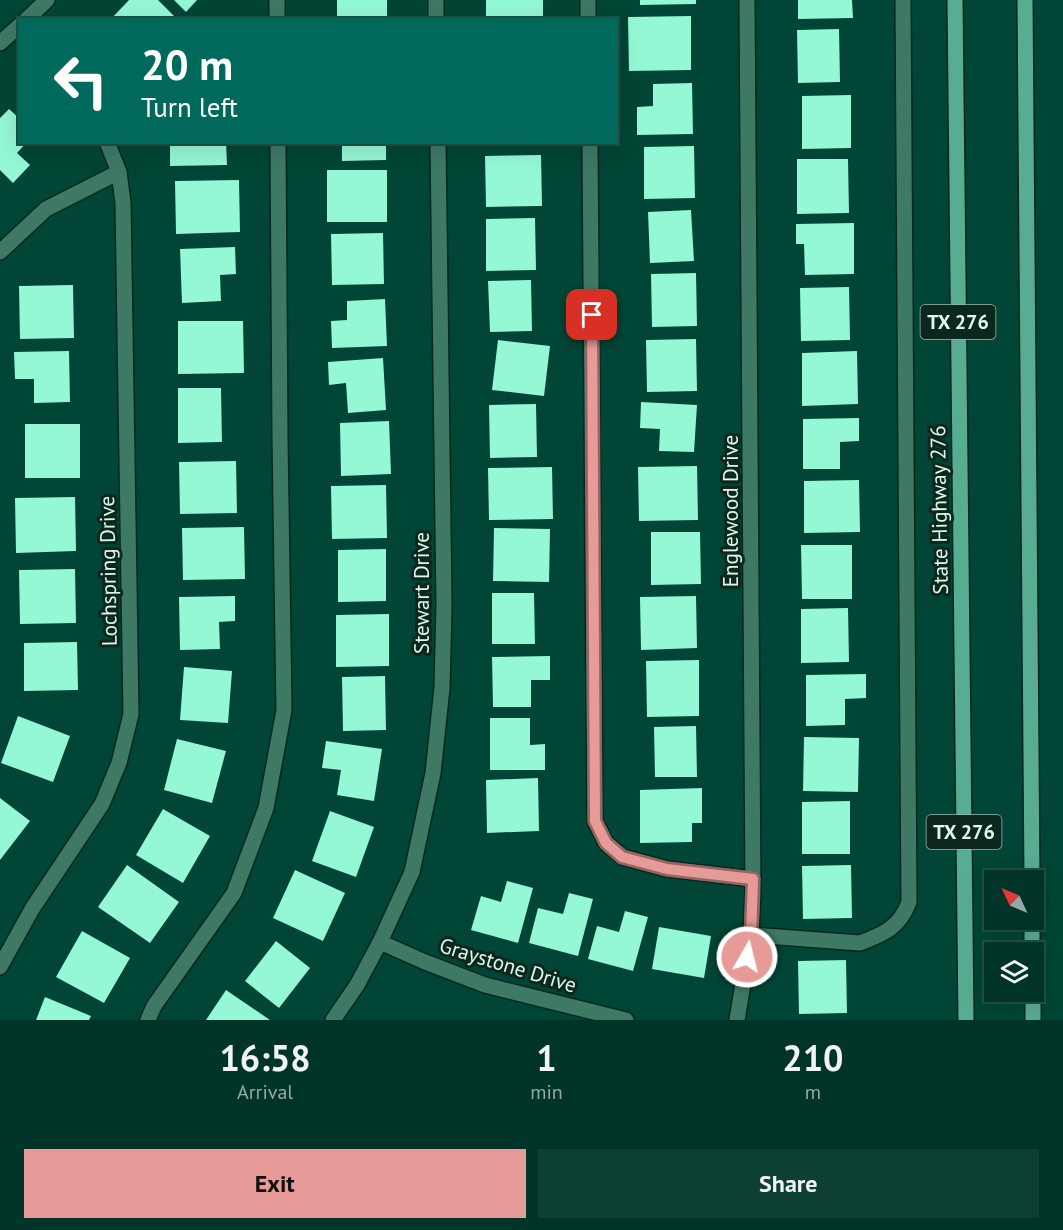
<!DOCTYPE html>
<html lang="en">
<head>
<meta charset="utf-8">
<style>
	body { margin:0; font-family:"PT Sans",sans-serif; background:#0e3f34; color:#f1f3f6; height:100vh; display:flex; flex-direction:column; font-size:22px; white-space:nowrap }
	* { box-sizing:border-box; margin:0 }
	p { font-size:20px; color:#95aaa8 }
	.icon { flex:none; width:33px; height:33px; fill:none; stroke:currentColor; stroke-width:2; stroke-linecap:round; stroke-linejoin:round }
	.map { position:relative; height:1020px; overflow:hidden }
	.sheet { display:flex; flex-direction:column; background:#003428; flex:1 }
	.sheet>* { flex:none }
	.banner { position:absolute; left:18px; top:18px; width:600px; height:126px; border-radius:0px; box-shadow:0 6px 24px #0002,0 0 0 2px #224f45; background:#00695c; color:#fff; overflow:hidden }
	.needle { width:39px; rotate:314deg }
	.tools { position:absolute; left:984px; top:870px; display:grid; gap:12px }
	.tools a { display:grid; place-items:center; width:60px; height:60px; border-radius:0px; background:#003428; box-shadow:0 6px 24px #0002,0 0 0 2px #224f45; font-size:30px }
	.pin { position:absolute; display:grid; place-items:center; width:51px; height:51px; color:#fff; margin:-26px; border-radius:12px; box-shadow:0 3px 9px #0006 }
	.me { position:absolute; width:66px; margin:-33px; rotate:8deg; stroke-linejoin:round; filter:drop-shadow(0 0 4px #0008) }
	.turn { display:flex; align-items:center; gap:21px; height:126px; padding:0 24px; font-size:27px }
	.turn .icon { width:78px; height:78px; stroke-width:2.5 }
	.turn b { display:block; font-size:42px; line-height:51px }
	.eta { display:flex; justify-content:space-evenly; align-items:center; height:102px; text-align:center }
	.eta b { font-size:36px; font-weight:700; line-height:42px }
	.action { display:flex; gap:12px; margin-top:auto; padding:12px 24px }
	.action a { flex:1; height:69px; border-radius:0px; background:#e69b98; color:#111; font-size:24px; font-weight:700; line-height:69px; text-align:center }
	.action a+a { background:#0e3f34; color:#f1f3f6 }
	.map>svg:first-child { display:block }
</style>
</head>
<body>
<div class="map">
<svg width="1063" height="1020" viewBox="0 0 1063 1020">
	<rect width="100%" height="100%" fill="#004535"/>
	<g fill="#94f7d5">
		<polygon points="129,0 158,0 178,20 110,20"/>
		<polygon points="174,0 197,0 186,12"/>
		<rect x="337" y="0" width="50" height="20"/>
		<polygon points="486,0 543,0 543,18 486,19"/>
		<polygon points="640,0 696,0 696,4 640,5"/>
		<polygon points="798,0 852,0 853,18 798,19"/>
		<polygon points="691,16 691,70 629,71 628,17"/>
		<polygon points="839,29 840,82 798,83 797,30"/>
		<polygon points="692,83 693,134 637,135 637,107 653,106 653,84"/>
		<polygon points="851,95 851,148 802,149 802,96"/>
		<polygon points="9,109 20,119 20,142 27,142 17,153 30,165 13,183 0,170 0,118"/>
		<polygon points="170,142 226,142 227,165 170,166"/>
		<polygon points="342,142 386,142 386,160 342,161"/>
		<rect x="483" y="142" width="66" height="4"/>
		<polygon points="694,146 695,198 644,199 644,147"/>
		<polygon points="541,155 542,206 486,207 485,156"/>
		<polygon points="797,159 848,159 849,213 797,214"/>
		<rect x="327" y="170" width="60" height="52"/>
		<polygon points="239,180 240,232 176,234 175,181"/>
		<polygon points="691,210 694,261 650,263 648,212"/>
		<polygon points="535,218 536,270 486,271 486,219"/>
		<polygon points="854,223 854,274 805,275 804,244 796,244 796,224"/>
		<polygon points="383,233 384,284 332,285 331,234"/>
		<polygon points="235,247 236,274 220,275 221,301 182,303 180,249"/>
		<polygon points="696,273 697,326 652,327 651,274"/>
		<polygon points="531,280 532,331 490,332 488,281"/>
		<polygon points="73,285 74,338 20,339 19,286"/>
		<polygon points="849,287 850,340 801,341 800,288"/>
		<polygon points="385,299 387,346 332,348 331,321 347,320 347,301"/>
		<polygon points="178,321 243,321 244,373 178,374"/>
		<polygon points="696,339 697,391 647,392 646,340"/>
		<polygon points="498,340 550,346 544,396 492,390"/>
		<polygon points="69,351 70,402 34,403 34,379 15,379 14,352"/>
		<polygon points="857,351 858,404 802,406 802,353"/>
		<polygon points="383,358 386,410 348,413 346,383 329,385 328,362"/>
		<polygon points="178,388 221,388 222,442 178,443"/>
		<polygon points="641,402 697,405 694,452 659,451 660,429 640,428"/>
		<polygon points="536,404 537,457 490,458 489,405"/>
		<polygon points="859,418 859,441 840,442 840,469 803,469 803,419"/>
		<polygon points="389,421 391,474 341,476 340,423"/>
		<rect x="25" y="424" width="55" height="54"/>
		<polygon points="236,461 237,513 180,514 179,462"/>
		<polygon points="697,466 698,520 639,521 638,467"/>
		<polygon points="552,467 553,519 489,520 488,468"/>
		<polygon points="859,480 860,532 804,533 804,481"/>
		<polygon points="386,485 387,538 332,539 331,486"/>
		<polygon points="75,497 76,551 16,553 15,498"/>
		<polygon points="244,527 245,579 183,580 182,528"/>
		<polygon points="494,528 550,529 549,582 493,581"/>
		<polygon points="651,532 700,532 701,584 651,585"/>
		<polygon points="801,545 852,545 852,599 802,599"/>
		<polygon points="386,549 386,601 338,602 338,550"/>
		<polygon points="75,569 76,623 20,624 19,570"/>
		<polygon points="492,593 534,593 535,644 492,644"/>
		<polygon points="235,596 235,621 219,622 220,649 180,650 179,597"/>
		<polygon points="696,596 697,648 641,650 640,597"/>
		<polygon points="848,608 849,662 801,663 801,609"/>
		<polygon points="389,614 389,666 336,667 336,615"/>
		<polygon points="77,642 78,690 24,691 24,643"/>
		<polygon points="550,656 550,680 531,680 531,707 493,707 492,657"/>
		<polygon points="699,660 699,716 647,717 646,661"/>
		<polygon points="184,667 232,671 228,723 180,720"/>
		<polygon points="866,674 866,698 845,699 845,725 806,726 806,675"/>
		<polygon points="385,676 386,730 343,731 342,677"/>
		<polygon points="18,716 70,736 53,782 1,763"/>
		<polygon points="490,718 530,718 530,745 545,744 545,770 490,770"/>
		<polygon points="696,726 697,777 655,777 654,727"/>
		<polygon points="804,737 859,738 858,792 803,791"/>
		<polygon points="177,739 226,751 212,803 164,790"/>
		<polygon points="326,741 382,749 374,801 337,795 341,770 322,768"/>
		<polygon points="538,778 539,831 487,833 486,780"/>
		<polygon points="702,788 702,823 692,823 692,842 640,843 640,790"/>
		<polygon points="0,798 30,821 0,860"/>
		<polygon points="850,801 850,854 802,854 802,802"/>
		<polygon points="163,809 210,836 183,883 136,855"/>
		<polygon points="330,811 374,827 356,877 312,861"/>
		<polygon points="127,865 179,902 150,943 98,907"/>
		<polygon points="851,865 852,918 803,919 802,866"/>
		<polygon points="295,870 345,893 323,941 273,918"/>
		<polygon points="507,881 533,888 518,943 471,930 481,896 501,902"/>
		<polygon points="569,893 593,899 578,956 529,943 538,908 563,914"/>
		<polygon points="625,911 648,917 633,971 588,959 597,926 619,932"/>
		<polygon points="659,927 711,936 704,978 652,969"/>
		<polygon points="82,931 130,958 104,1003 56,977"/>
		<polygon points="276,941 310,968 279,1008 245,981"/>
		<polygon points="846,960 847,1013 799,1014 798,961"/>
		<polygon points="226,990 270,1020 206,1020"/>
		<polygon points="45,997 91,1016 89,1020 36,1020"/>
	</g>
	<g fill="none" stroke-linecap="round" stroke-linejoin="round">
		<g stroke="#07281e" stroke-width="18">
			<g id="minor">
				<polyline points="277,0 277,20"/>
				<polyline points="436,0 436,20"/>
				<polyline points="588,0 588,20"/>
				<polyline points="26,20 47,0"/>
				<polyline points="0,43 20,25"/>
				<polyline points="590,142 595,821 606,843 623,857 667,869 753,879"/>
				<polyline points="0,252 46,209 119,172"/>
				<path d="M751,935L860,943C884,934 900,927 909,902L903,0"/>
				<polyline points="380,942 425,962 485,985 626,1020"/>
				<polyline points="0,967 32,909 102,804 119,763 131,714 123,203 119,172 107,142"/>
				<polyline points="148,1020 154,1006 234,893 266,808 284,710 280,437 278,142"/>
				<polyline points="333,1020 357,985 380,942 412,872 433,773 442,688 444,605 438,142"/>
				<polyline points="737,1020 751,935 753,892 747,0"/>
			</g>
		</g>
		<g stroke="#07281e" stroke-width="18">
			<g id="major">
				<polyline points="955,0 966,1020"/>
				<polyline points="1025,0 1032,880"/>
				<polyline points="1032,920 1032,952"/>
				<polyline points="1033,992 1033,1020"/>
			</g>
		</g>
		<use href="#minor" stroke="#3e7966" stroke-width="15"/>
		<use href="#major" stroke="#58ac91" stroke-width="15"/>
	</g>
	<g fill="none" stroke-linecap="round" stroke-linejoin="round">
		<g stroke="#966563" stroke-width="15">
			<polyline id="route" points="592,315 595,821 606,843 622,857 667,869 753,879 751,935 747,957"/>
		</g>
		<use href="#route" stroke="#e69b98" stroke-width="10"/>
	</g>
	<g text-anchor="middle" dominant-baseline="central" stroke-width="6" stroke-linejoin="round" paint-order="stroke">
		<g fill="#0d271f" stroke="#9dbaaf" stroke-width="1.5">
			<rect x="920.5" y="305" width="75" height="34" rx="4.5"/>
			<rect x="926.5" y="815" width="75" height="34" rx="4.5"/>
		</g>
		<g font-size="20" font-weight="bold" fill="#dbf9ed">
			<text x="958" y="322">TX 276</text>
			<text x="964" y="832">TX 276</text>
		</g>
		<g font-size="21" fill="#dbf9ed" stroke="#0d271f">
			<text transform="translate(939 510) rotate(-91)">State Highway 276</text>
			<text transform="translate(730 511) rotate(-90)">Englewood Drive</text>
			<text transform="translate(108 571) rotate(-91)">Lochspring Drive</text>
			<text transform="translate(421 593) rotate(-90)">Stewart Drive</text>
			<text transform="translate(508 965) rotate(17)">Graystone Drive</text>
		</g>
	</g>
</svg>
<div class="tools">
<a><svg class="needle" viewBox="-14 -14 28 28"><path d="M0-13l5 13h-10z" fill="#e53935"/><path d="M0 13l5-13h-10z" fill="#95aaa8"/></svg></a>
<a><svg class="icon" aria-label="layers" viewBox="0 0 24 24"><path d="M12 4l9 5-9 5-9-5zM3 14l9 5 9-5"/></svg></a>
</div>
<div class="pin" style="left:592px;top:315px;background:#d93025"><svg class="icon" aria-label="arrive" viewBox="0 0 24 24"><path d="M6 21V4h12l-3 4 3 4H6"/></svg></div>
<svg class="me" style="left:747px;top:957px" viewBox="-20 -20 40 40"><circle r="17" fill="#e69b98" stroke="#fff" stroke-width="3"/><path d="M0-11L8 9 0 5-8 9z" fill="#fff"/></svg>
<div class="banner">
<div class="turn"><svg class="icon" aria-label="left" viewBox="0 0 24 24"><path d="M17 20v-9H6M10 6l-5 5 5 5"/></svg><div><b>20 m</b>Turn left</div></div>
</div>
</div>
<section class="sheet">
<div class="eta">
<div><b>16:58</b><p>Arrival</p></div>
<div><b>1</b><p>min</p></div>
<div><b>210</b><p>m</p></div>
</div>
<div class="action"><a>Exit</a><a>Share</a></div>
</section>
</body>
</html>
